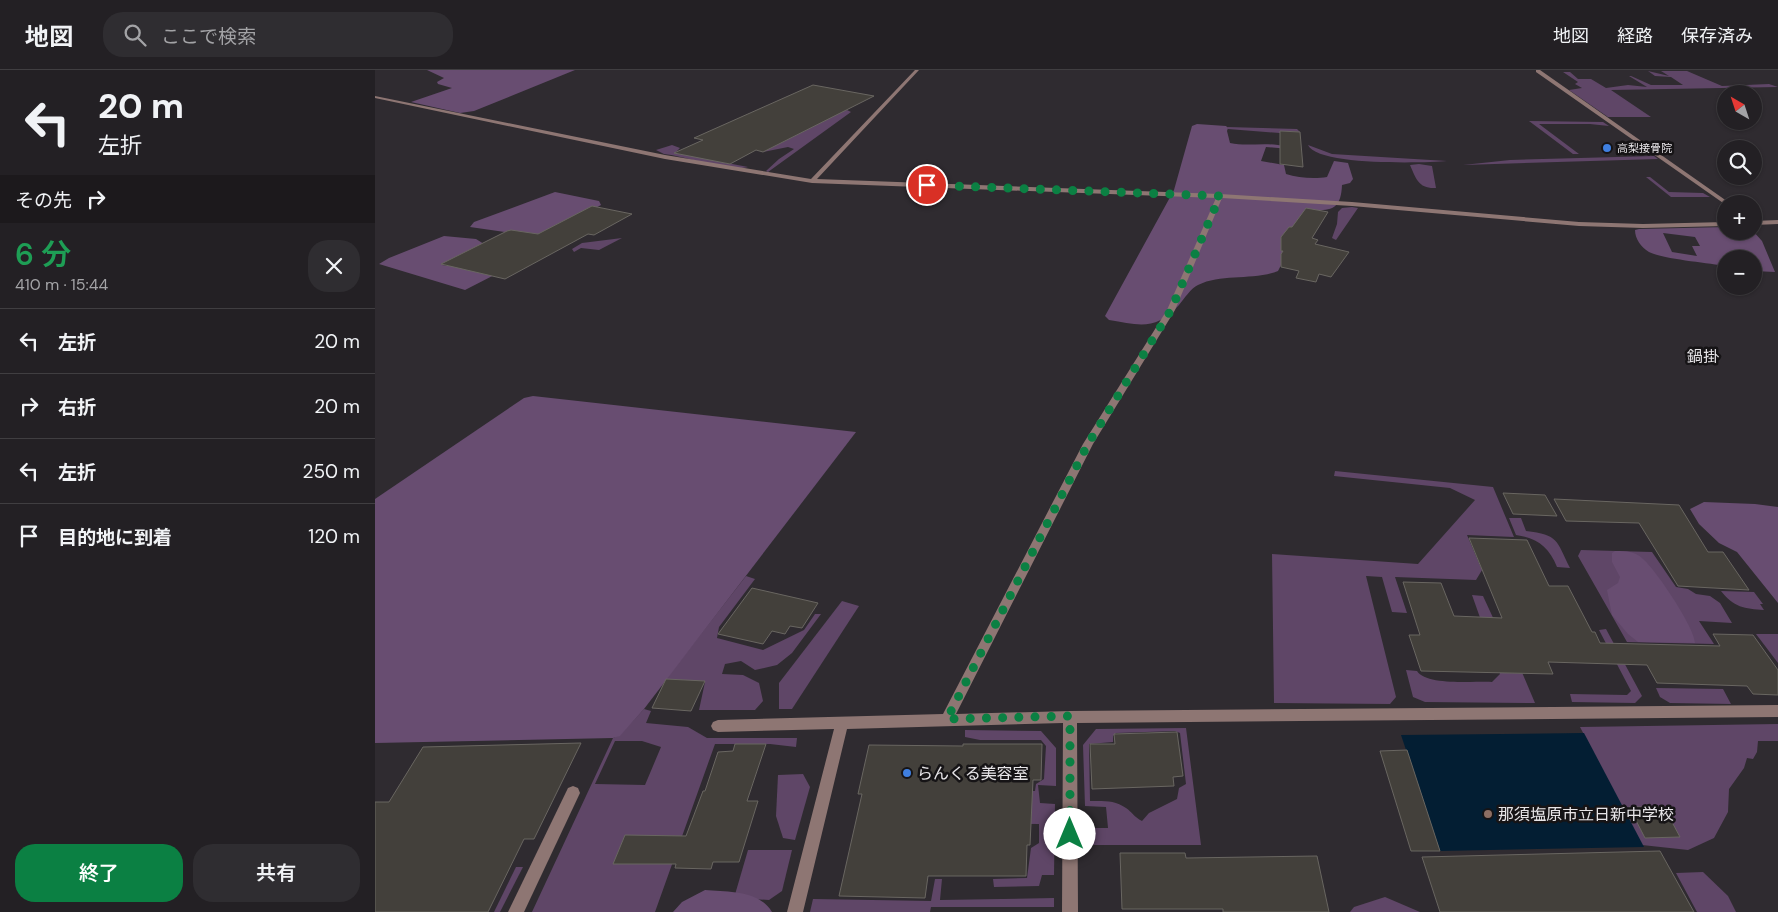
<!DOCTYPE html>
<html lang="ja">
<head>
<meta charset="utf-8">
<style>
	body { margin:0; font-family:"DM Sans","Noto Sans JP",sans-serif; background:#2f2d31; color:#f1f3f6; height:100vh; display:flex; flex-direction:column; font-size:19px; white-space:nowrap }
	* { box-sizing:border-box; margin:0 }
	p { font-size:16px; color:#a3a3a6 }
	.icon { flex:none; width:28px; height:28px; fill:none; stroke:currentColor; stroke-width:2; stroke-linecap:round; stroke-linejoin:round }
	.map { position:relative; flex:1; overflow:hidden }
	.drawer { display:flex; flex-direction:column; background:#232024; width:375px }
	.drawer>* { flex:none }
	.top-card { background:#232024; color:#f1f3f6; overflow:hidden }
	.needle { width:32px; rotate:321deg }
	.tools { position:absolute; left:1342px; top:15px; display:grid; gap:10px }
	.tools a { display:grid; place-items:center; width:45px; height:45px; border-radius:50%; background:#232024; box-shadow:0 1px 4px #0004,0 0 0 1px #403e41; font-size:25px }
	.pin { position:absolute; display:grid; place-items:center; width:42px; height:42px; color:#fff; margin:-21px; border:2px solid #fff; border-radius:50%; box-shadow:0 1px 5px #0007 }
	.me { position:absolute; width:55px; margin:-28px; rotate:0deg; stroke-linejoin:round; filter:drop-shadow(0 0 4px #0008) }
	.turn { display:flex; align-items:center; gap:18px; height:105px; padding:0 15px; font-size:22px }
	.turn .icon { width:65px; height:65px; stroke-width:2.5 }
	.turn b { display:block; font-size:35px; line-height:42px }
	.then { display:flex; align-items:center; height:48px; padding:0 15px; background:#0003; gap:10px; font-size:19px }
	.round { display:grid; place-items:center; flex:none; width:52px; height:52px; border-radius:20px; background:#2f2d31 }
	.head { display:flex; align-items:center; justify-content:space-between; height:85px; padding:0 15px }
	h1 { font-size:30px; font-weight:600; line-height:38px; color:#1e9e55 }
	.button { display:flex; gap:10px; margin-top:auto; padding:10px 15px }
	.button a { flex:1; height:58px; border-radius:20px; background:#0b8043; color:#fff; font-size:20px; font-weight:600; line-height:58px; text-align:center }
	.button a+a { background:#2f2d31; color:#f1f3f6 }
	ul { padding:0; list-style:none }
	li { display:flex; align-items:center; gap:15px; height:65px; padding:0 15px; border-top:1px solid #403e41 }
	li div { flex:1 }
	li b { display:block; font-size:19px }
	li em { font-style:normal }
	header { display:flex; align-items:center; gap:30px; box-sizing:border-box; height:70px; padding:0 25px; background:#232024; border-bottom:1px solid #403e41 }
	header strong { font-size:24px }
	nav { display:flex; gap:28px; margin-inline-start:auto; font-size:18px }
	.search { width:350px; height:45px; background:#2f2d31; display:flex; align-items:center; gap:12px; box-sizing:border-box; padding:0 18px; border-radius:20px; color:#a3a3a6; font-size:19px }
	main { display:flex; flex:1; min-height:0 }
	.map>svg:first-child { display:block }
</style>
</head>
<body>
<header>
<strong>地図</strong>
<div class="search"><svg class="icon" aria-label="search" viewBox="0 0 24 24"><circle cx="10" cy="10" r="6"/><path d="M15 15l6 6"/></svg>ここで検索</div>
<nav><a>地図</a><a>経路</a><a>保存済み</a></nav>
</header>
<main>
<section class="drawer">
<div class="top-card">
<div class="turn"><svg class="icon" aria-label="left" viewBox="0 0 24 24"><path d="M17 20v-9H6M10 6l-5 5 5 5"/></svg><div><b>20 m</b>左折</div></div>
<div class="then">その先<svg class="icon" aria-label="right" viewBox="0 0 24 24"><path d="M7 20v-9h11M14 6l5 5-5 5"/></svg></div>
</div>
<div class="head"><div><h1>6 分</h1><p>410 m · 15:44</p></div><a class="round"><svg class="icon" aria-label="close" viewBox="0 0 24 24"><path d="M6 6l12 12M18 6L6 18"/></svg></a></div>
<ul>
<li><svg class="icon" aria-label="left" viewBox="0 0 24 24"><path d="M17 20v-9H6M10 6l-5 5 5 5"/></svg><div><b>左折</b></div><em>20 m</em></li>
<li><svg class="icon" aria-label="right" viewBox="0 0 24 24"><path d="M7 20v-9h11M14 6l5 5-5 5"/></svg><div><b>右折</b></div><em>20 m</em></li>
<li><svg class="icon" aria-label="left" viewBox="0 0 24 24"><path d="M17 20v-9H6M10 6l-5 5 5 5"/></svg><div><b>左折</b></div><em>250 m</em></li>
<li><svg class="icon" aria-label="arrive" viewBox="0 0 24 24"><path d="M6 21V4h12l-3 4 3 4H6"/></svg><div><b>目的地に到着</b></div><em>120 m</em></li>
</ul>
<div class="button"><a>終了</a><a>共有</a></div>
</section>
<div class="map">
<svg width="1403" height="842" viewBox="0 0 1403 842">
	<rect width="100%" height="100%" fill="#2f2b30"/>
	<g fill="#5f4667" fill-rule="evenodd">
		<polygon points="1273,1 1294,6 1286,1 1312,1 1347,16 1394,14 1403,17 1236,20 1276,47 1233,47 1194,20 1207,18 1200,14 1203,12 1188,2 1195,2 1203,9 1216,9 1231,18 1253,15 1272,17 1254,6 1256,6 1276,15 1308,15 1296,7 1280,6"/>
		<polygon points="472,40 476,42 393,102 391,101 404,89 419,79 413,77 388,82 462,43"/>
		<polygon points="1154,51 1228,52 1234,56 1215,54 1164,54 1204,84 1198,84"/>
		<polygon points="852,57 922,59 925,62 905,61 905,63 853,59"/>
		<path d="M297,75L305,78L300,83L373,97C354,102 310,86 289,84L281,80Z"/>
		<path d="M933,75L957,84L1072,91C1050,93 942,96 933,75Z"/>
		<polygon points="1279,86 1283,89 1088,95 1135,90"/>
		<path d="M1044,94L1057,96L1061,118C1044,119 1041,109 1035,95Z"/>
		<polygon points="1271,107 1275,107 1294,122 1328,123 1335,127 1296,127"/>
		<polygon points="977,137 983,138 961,170 957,168 962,154 963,142 967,138"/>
		<polygon points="247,168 224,180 206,178 199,182 197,179 207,173"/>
		<polygon points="960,401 1118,417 1139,467 1092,465 1107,500 1101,510 1020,507 1032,543 1017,542 1007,507 991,506 1021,627 1015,634 899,633 897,484 1043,494 1100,430 1075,418 959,406"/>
		<path d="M1134,448H1146L1151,461C1184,465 1181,470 1195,498L1182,497C1174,477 1162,468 1141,465Z"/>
		<polygon points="1206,480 1277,482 1301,517 1313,519 1321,524 1335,526 1345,533 1357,553 1324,551 1339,574 1252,572 1203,486"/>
		<polygon points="371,506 380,509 344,557 342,568 388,580 429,560 440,544 446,544 417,583 402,595 380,600 366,591 350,594 347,604 368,605 384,613 388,631 380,640 324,640 330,612 291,609"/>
		<path d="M1346,521L1379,522L1388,534H1385L1389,540C1370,539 1358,537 1346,521Z"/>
		<path d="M1097,525L1108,526L1120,552L1126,553L1160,633L1050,632L1038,627L1031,600L1042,601C1051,616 1100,611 1117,612L1125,604Z"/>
		<polygon points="467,531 484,536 417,639 404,639 404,613"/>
		<polygon points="1231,559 1267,626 1260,633 1197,632 1195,624 1252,625 1256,621 1224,560"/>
		<polygon points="1381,564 1403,564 1403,593"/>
		<polygon points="1281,618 1348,619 1356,634 1295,633 1285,627"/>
		<path d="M269,639L276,641L271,653L313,657L332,668H422L421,677L395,674H340L280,842H157L238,668L245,665ZM240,671H267L286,677L270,715L220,714Z"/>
		<polygon points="1403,654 1403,671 1383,671 1382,682 1378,689 1372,688 1369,698 1354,719 1353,742 1339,768 1313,780 1267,775 1205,657"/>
		<path d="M811,658L826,775H712L711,758H733L731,737L710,736L708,675L721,659ZM800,661L805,663L811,714L804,718L802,729L774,743L767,751C759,747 757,742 751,738C740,730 728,731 715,731L714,674L738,672V666L741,663Z"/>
		<polygon points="590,660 666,661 681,678 681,716 663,715 665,733 680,734 679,805 667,805 664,816 619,817 618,809 652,808 656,778 664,773 664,754 576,753 601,720 660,721 661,714 669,709 671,676 666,670 605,670 590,667"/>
		<polygon points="428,704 435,717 420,770 408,768 401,746 403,705"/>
		<polygon points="373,780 417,780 407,821 394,830 359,828"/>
		<polygon points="141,797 148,797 125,842 119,842"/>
		<polygon points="1328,802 1353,826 1361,842 1322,842 1301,803"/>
		<polygon points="560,809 567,809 565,830 679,828 679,837 556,837 555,842 435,842 438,829 556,831"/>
		<polygon points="1010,827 1045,842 975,842 979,837"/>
	</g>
	<g fill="#684d71" fill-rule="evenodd">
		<polygon points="52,0 200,0 99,41 85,43 36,32 77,18 63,14 62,12 69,8"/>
		<path d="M822,54L851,56L853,58L852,61L855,73C874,77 892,71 911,77L914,79L891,77L886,91L909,95L911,104C923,108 940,109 952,107L959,91L973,93L978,109L975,113L967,115C966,140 956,141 934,140L903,201C877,211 847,203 823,215C816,218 809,229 804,235C781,261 764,255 734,250L730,246L799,120L817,56Z"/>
		<polygon points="180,122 224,131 226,135 134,184 136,163 95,157 99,152"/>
		<path d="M1351,157V161H1378L1387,171L1400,202L1379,201V189H1351V196C1334,193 1287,189 1274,182C1266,177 1260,169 1260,160L1264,159ZM1288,163L1320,167L1325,176H1317L1322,186L1297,182Z"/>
		<polygon points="69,166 101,169 109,174 67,195 74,196 86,190 131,199 90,220 4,194 14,188"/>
		<polygon points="158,326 481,362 269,639 245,666 238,668 0,673 0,429 149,328"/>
		<polygon points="1329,432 1380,434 1403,437 1403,533 1362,482 1344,473 1324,454 1315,439"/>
		<path d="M1240,481C1251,481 1260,481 1268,489C1281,500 1320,558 1320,573L1263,572L1253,564L1237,545L1232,520L1243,513L1245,507L1237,492V483Z"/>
		<path d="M330,820C353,822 384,820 397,842H298L307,832Z"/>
	</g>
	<polygon fill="#031e33" points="1209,663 1269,777 1065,781 1026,665"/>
	<g fill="#43403b" stroke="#696661">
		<polygon points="438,15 499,26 388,82 381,80 355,94 299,83 328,70 319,68"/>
		<polygon points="905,61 925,62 928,97 905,94"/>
		<polygon points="217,136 257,144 219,165 213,164 130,209 66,194 132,161 136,160 163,164"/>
		<polygon points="931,138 953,142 937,168 943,170 940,174 974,182 956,207 944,204 941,212 921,208 924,201 906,197 906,184 908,181 906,181 906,167 914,157 917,157"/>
		<polygon points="1128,423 1170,425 1182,446 1138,444"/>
		<polygon points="1179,429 1304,435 1333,482 1348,482 1374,520 1303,516 1264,453 1191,451"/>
		<polygon points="1094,468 1152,470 1174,516 1193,516 1217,562 1220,562 1225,573 1345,576 1338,564 1378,565 1403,600 1403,625 1378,624 1372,616 1282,613 1272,595 1173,592 1178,604 1046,601 1034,565 1045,565 1028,512 1066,513 1079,546 1127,548"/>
		<polygon points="377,518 443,533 427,558 415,556 410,564 397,561 388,574 343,564"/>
		<polygon points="291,609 330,611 316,641 277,638"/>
		<polygon points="802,662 808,706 798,707 799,716 717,719 715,674 740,674 739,664"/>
		<polygon points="206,673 159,769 149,769 113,842 0,842 0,732 14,732 48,677"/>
		<polygon points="360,674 391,674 372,731 383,731 364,792 338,792 336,799 300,798 301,794 238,794 250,765 311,766 328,721 330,721 343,682 358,681"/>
		<polygon points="588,674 667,674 666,710 658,710 655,775 652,775 651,806 553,806 550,828 464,826 487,724 483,724 494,675 588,676"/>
		<polygon points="1032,680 1065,781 1036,781 1005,681"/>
		<polygon points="1254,737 1289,737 1305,767 1270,768"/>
		<polygon points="1285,781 1319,842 1065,842 1047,787"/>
		<polygon points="745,783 810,783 811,788 942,786 954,842 848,842 848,839 747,839"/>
	</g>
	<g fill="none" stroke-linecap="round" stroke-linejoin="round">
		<g fill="#8e7673" fill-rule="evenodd">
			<polygon points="540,0 544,0 442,109 845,124 977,132 1204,152 1268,154 1351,152 1351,156 1268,158 1204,156 977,136 847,128 800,240 718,374 581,644 695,641 1403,635 1403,647 702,653 703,842 687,842 688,653 472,659 428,842 412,842 459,659 343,662 338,660 336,656 338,652 343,650 568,644 708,374 792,240 841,128 437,113 290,89 0,28 0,26 290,85 436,109"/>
			<polygon points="1161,0 1165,0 1356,134 1351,134 1351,135 1161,2"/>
			<polygon points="1403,150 1403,154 1379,155 1379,151"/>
			<polygon points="198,716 203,718 205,723 149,842 133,842 193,718"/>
		</g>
	</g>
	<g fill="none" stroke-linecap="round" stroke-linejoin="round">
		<polyline stroke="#0b8043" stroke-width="9" stroke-dasharray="0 16.2" points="552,115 845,126 796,240 713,374 572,649 695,646 695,764"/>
	</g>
	<g fill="#3f7fe0" stroke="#161416" stroke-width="2">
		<circle cx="1232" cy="78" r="5"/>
		<circle cx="532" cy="703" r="5"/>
	</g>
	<circle fill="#8d6e63" stroke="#161416" stroke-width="2" cx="1113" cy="744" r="5"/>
	<g text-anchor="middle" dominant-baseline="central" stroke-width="5" stroke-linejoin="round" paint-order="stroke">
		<g font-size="11" fill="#e7e5e8" stroke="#161416" text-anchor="start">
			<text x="1242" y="78">高梨接骨院</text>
		</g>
		<g font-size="16" fill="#e7e5e8" stroke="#161416">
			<text x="1328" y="286">鍋掛</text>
		</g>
		<g font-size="16" fill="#e7e5e8" stroke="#161416" text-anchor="start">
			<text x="542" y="703">らんくる美容室</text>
			<text x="1123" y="744">那須塩原市立日新中学校</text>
		</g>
	</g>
</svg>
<div class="tools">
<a><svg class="needle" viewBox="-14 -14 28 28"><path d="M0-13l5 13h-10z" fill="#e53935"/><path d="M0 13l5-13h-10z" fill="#a3a3a6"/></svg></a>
<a><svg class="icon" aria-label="search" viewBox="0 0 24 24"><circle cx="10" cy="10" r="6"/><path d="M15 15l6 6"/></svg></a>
<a>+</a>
<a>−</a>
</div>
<div class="pin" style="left:552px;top:115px;background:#d93025"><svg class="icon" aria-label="arrive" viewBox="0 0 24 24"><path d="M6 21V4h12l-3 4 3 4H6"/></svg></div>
<svg class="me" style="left:695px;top:764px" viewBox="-20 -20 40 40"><circle r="19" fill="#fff"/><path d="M0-13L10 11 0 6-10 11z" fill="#0b8043"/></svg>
</div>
</main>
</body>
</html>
